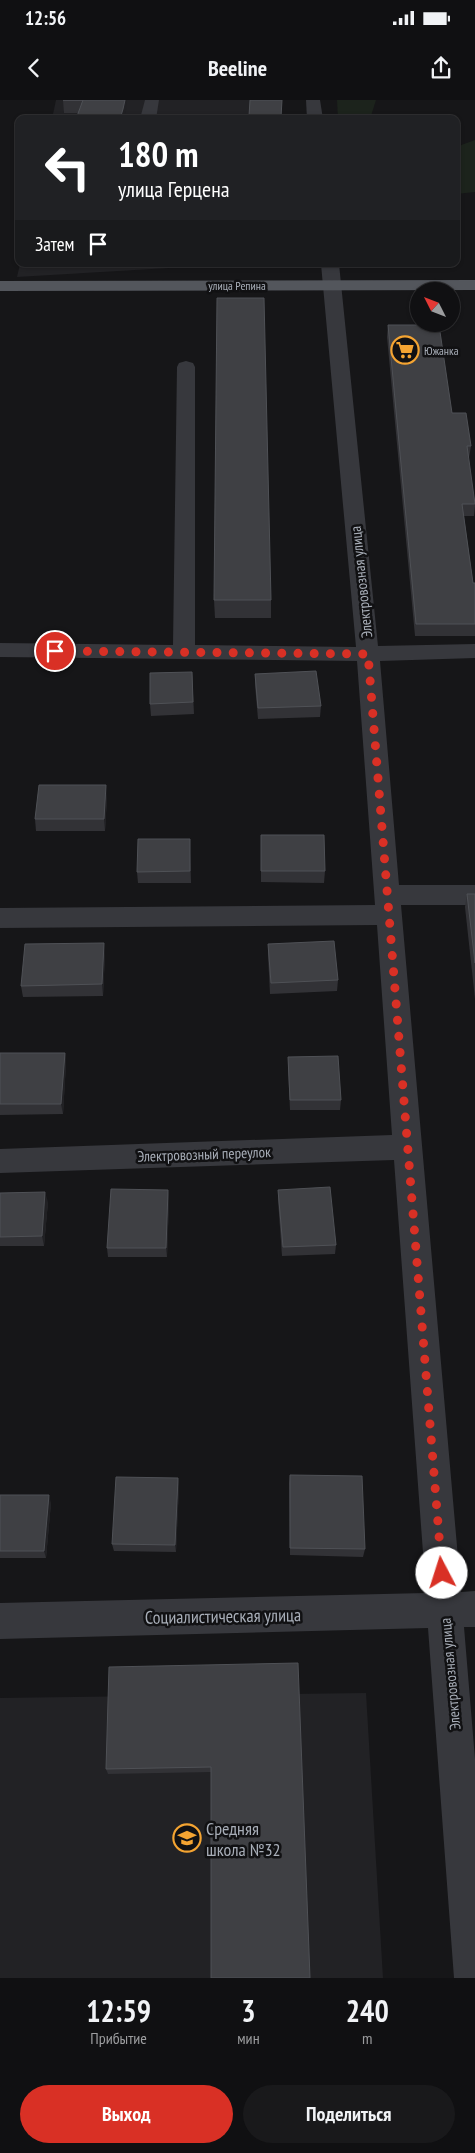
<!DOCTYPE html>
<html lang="ru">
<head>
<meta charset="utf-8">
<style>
	body { margin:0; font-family:"PT Sans Narrow",sans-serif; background:#19191b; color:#f1f3f6; height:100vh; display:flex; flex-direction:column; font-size:19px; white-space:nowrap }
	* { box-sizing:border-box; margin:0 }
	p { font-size:16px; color:#9c9d9f }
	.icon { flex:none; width:28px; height:28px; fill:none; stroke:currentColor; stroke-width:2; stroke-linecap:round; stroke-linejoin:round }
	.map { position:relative; height:1878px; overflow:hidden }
	.side { display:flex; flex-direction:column; background:#101012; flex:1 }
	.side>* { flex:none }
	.banner { position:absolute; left:15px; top:15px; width:445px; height:152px; border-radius:10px; box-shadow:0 1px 4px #0004,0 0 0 1px #303032; background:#202124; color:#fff; overflow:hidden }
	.needle { width:32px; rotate:312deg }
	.controls { position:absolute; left:410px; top:182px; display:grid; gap:10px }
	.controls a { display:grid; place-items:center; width:50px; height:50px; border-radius:50%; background:#101012; box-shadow:0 1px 4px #0004,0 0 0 1px #303032; font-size:25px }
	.pin { position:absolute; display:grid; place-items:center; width:42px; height:42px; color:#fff; margin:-21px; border:2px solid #fff; border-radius:50%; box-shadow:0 1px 5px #0007 }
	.me { position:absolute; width:55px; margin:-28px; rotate:355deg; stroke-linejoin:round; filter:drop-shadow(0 0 4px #0008) }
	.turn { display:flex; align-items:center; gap:18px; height:105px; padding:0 20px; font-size:22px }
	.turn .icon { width:65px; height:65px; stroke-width:2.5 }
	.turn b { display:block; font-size:35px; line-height:42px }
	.then { display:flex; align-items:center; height:48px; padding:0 20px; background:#0003; gap:10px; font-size:19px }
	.eta { display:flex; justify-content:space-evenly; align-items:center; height:85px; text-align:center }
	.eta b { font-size:30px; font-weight:800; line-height:35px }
	.button { display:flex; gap:10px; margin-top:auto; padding:10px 20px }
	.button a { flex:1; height:58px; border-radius:30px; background:#d93025; color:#fff; font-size:20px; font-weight:800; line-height:58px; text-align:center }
	.button a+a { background:#19191b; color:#f1f3f6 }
	.status { display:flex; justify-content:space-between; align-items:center; height:35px; padding:0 25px; background:#101012; direction:ltr }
	.status svg { height:14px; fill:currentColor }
	header { display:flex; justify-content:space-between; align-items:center; height:65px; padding:0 20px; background:#101012; font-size:22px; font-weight:800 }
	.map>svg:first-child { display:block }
</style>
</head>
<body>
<div class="status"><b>12:56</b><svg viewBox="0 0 49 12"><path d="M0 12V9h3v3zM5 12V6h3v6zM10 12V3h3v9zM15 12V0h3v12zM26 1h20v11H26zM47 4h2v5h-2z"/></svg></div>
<header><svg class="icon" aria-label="back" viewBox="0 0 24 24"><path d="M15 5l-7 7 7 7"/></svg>Beeline<svg class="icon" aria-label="share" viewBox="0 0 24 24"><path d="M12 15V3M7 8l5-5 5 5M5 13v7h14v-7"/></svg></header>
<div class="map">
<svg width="475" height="1878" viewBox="0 0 475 1878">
	<rect width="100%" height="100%" fill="#161618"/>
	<g fill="#222225">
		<polygon points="56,0 282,0 281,19 52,19"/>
		<polygon points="20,164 236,164 17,177"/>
		<polygon points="366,1593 383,1878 0,1878 0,1598"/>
	</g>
	<g fill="#1c231c">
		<polygon points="337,0 376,0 370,19 338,19"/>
		<polygon points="475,40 475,92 456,94 456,47"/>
	</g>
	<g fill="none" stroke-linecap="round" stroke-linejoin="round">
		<g fill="#37383d" fill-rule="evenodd">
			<polygon points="145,0 159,0 156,19 140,19"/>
			<polygon points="306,0 320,0 323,19 307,19"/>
			<polygon points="321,164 339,164 378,546 475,544 475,558 380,561 399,785 475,785 475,805 401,805 461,1492 475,1491 475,1527 464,1527 475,1659 475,1878 454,1878 428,1528 0,1539 0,1503 426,1493 394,1060 0,1073 0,1049 392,1035 377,825 0,828 0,808 375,805 357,561 0,557 0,543 173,545 177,267 179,263 186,261 193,263 195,267 195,545 356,547"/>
		</g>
		<polygon fill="#53565c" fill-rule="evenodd" points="475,180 475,190 0,191 0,181"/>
	</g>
	<g fill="#323236">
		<polygon points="63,0 127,0 78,13 64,13"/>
		<polygon points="250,0 282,0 281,19 249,19"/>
		<polygon points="388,225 452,313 471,346 469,358 468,358 475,406 474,416 464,416 473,483 475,483 475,536 415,536 387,237"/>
		<polygon points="214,500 271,500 271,518 215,518"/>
		<polygon points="192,572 194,614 151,616 150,604"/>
		<polygon points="255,574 321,606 320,617 258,619 255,585"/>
		<polygon points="107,697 105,731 36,731 35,719"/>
		<polygon points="261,735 325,771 324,783 261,782"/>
		<polygon points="190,750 191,783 138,783 137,772"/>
		<polygon points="467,794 475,794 475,899 465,807"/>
		<polygon points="268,844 338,880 337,891 270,894 268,855"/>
		<polygon points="105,854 103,896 23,897 21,886"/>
		<polygon points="65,953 66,963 63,1014 0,1015 0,958"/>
		<polygon points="288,957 341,1000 340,1010 290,1010 288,968"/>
		<polygon points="168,1090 169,1100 167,1157 108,1157 107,1148"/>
		<polygon points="278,1090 336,1145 335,1154 282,1156 278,1100"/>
		<polygon points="0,1093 48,1102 44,1146 0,1146"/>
		<polygon points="290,1375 365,1449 363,1457 290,1455 289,1383"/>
		<polygon points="178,1378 179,1386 176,1452 114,1451 112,1444"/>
		<polygon points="0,1395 51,1403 46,1458 0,1458"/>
		<polygon points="298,1563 211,1672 108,1674 106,1669"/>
	</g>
	<g fill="#212124">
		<polygon points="125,0 127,0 125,19 120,19"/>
		<polygon points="106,685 107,697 105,731 104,719"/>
		<polygon points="104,843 105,854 103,896 102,884"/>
		<polygon points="65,953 66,963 63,1014 61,1004"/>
		<polygon points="168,1090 169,1100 167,1157 166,1148"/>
		<polygon points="45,1092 48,1102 44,1146 42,1136"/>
		<polygon points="178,1378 179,1386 176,1452 175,1445"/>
		<polygon points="49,1395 51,1403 46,1458 44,1451"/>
	</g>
	<g fill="#3f4044" stroke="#4f5156">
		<polygon points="63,0 125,0 123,9 120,19 76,19 83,0"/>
		<polygon points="250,0 282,0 281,17 249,16"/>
		<polygon points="217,198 264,198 271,500 214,500"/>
		<polygon points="388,225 439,225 452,313 466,313 471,346 467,346 475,404 462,404 473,483 475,483 475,524 416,524"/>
		<polygon points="316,571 321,606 258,608 255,574"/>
		<polygon points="192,572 193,602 150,604 150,573"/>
		<polygon points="39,685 106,685 104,719 35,719"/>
		<polygon points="261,735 324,735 325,771 261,771"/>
		<polygon points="138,739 190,739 190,771 137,772"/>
		<polygon points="467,794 475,794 475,863"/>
		<polygon points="334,841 338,880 271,883 268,844"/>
		<polygon points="104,843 102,884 21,886 25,844"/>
		<polygon points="0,953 65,953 61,1004 0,1004"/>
		<polygon points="338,956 341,1000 290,1000 288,957"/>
		<polygon points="330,1087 336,1145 283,1147 278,1090"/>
		<polygon points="111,1089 168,1090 166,1148 107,1148"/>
		<polygon points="45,1092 42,1136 0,1137 0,1093"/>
		<polygon points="290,1375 362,1376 365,1449 290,1448"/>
		<polygon points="116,1377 178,1378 175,1445 112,1444"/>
		<polygon points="0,1395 49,1395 44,1451 0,1451"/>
		<polygon points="298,1563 310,1878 211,1878 211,1667 106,1669 109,1567"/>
	</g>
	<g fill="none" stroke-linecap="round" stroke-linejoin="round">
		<polyline stroke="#d93025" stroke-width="9" stroke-dasharray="0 16.2" points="55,551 368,554 442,1473"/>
	</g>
	<defs>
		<g id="supermarket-ring" transform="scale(1.4375)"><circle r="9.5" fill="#111113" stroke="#f4a432" stroke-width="1.5"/><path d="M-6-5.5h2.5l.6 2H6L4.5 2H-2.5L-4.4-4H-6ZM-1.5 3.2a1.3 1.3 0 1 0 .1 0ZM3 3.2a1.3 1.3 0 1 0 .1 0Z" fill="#f4a432"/></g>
		<g id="school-ring" transform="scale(1.4375)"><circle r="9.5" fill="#111113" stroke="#f4a432" stroke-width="1.5"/><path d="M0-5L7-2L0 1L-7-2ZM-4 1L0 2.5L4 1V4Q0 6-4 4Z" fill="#f4a432"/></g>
	</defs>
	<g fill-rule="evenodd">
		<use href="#supermarket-ring" x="405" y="250"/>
		<use href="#school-ring" x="187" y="1738"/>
	</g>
	<g text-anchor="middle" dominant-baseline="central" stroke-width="5" stroke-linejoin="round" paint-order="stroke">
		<g font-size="12" fill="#a8aeb8" stroke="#111113">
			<text x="237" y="185">улица Репина</text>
		</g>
		<g font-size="12" fill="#a8aeb8" stroke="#111113" text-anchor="start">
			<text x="424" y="250">Южанка</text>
		</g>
		<g font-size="15" fill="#a8aeb8" stroke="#111113">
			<text transform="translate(361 482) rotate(-96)">Электровозная улица</text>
			<text transform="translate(204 1054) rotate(-2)">Электровозный переулок</text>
			<text transform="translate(450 1574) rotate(-95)">Электровозная улица</text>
		</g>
		<g font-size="18" fill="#a8aeb8" stroke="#111113">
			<text transform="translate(223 1516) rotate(-1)">Социалистическая улица</text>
		</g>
		<g font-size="18" fill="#a8aeb8" stroke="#111113" text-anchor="start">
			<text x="206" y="1728">Средняя<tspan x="206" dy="21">школа №32</tspan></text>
		</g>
	</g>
</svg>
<div class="controls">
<a><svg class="needle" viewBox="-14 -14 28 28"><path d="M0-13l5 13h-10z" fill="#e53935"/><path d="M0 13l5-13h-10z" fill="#9c9d9f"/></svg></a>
</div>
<div class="pin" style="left:55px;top:551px;background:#d93025"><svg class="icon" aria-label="arrive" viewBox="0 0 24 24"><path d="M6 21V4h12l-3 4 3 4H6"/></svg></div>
<svg class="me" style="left:442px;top:1473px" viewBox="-20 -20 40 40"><circle r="19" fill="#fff"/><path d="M0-13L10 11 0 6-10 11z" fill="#d93025"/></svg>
<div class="banner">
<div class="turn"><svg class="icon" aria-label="left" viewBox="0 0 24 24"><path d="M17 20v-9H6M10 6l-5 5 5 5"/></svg><div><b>180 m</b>улица Герцена</div></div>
<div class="then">Затем<svg class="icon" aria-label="arrive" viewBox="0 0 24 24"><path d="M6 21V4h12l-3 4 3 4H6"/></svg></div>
</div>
</div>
<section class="side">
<div class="eta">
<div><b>12:59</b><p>Прибытие</p></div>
<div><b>3</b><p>мин</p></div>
<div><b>240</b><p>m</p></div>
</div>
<div class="button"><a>Выход</a><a>Поделиться</a></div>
</section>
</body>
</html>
